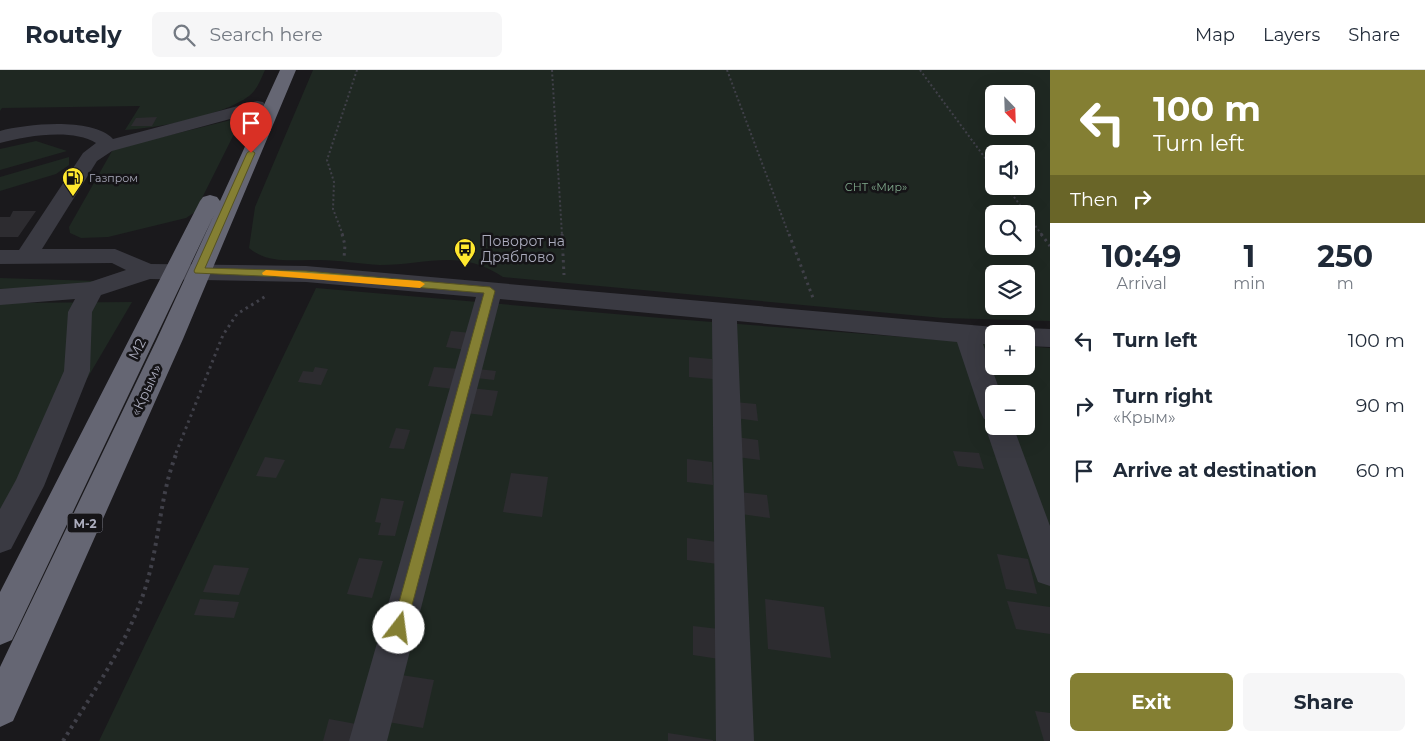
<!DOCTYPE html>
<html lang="en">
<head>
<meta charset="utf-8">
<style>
	body { margin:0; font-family:Montserrat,sans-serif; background:#f6f6f7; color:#1f2937; height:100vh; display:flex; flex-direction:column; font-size:19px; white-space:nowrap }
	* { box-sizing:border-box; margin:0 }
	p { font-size:16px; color:#747a83 }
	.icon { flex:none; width:28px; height:28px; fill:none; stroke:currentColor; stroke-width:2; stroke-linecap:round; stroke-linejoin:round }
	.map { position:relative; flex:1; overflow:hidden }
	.sheet { display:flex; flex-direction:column; background:#fff; width:375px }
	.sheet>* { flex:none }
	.hud { background:#847f33; color:#fff; overflow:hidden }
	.needle { width:32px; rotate:157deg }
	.controls { position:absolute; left:985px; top:15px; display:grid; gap:10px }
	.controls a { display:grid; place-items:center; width:50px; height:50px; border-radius:8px; background:#fff; box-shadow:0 5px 20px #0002; font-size:25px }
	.pin { position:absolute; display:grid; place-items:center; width:42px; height:42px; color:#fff; margin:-51px -21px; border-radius:50% 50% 50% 0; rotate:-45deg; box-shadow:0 0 5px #0007 }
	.pin .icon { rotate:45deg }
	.me { position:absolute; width:55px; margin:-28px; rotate:15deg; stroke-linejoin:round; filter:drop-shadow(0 0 4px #0008) }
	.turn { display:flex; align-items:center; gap:18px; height:105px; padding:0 20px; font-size:22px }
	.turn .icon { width:65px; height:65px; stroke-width:2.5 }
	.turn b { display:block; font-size:35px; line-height:42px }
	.then { display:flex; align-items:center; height:48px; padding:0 20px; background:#0003; gap:10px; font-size:19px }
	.eta { display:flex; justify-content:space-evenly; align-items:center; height:85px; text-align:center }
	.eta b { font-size:30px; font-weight:700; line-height:35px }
	.button { display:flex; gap:10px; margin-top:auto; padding:10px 20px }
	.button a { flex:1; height:58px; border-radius:8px; background:#847f33; color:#fff; font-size:20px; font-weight:700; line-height:58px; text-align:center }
	.button a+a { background:#f6f6f7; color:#1f2937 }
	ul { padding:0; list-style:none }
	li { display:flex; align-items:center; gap:15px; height:65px; padding:0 20px }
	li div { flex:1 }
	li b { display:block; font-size:19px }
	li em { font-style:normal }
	header { display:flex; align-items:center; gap:30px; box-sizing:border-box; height:70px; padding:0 25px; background:#fff; border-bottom:1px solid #e0e1e3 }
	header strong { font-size:24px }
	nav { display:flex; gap:28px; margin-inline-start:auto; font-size:18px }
	.search { width:350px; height:45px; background:#f6f6f7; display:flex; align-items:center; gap:12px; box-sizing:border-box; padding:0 18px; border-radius:8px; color:#747a83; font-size:19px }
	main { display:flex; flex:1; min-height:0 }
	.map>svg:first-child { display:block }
</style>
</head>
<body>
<header>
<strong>Routely</strong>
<div class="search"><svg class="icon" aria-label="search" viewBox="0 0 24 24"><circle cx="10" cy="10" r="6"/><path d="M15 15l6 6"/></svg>Search here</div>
<nav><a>Map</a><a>Layers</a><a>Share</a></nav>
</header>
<main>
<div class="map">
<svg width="1050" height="671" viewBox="0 0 1050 671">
	<rect width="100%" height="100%" fill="#1a191c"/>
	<g fill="#1f2822" fill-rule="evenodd">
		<path d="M0,0H265C261,9 257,20 249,26C222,46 158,58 125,60L140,36L2,38L0,41Z"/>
		<path d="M313,0H1050V251L943,248L503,207C460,178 427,195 380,195C360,194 339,190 319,190C294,189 269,195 249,178L255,137ZM994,24H1026V56H994ZM994,84H1026V116H994ZM994,144H1026V176H994ZM994,204H1026V236H994Z"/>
		<polygon points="231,50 240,52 195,142 186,148 108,167 81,168 70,163 69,157 112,81 117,78"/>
		<polygon points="36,71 67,81 0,100 0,79"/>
		<polygon points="69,87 69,95 56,104 0,121 0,107"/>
		<polygon points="0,208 97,211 79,217 0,219"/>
		<path d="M316,218L661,248L994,274V296H1026V276L1050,278V671H99ZM994,324H1026V356H994Z"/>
		<polygon points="132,232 0,457 0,233"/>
	</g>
	<g fill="#2d2c30">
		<polygon points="157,47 152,56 131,56 136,48"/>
		<polygon points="13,141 36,141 18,167 0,167 0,147 10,147"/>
		<polygon points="451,261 471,263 466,280 446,277"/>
		<polygon points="689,287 712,289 713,309 689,307"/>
		<polygon points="315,297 328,299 321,315 298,312 303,301 313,302"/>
		<polygon points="434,297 460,299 454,319 428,316"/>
		<polygon points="478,299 496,301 494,310 476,308"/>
		<polygon points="471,318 498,321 492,346 465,343"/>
		<polygon points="734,332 756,334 758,351 735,348"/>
		<polygon points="396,358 410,360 404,379 389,378"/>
		<polygon points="736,367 758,370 760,390 737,387"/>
		<polygon points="953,381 979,383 984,399 958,396"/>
		<polygon points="265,387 285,390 276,408 256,406"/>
		<polygon points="687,389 712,392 713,415 687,412"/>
		<polygon points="511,403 548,407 542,447 503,442"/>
		<polygon points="739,422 767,425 770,448 741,444"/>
		<polygon points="381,428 404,431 395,466 378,465 381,453 375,452"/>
		<polygon points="687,468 717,472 718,494 687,490"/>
		<polygon points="997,484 1028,489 1037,524 1006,519"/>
		<polygon points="359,488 383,491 372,528 347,524"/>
		<polygon points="214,495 249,498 239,525 203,522"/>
		<polygon points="200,529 239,532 234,548 194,545"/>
		<polygon points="765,529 824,537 831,588 768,579"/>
		<polygon points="1007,531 1050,537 1050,564 1016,559"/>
		<polygon points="693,556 719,559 719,589 693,585"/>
		<polygon points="401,605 434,610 423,658 388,652"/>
		<polygon points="1035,641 1050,643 1050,671 1044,671"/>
		<polygon points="329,649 356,654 352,671 323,671"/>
		<polygon points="668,663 713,670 713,671 668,671"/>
	</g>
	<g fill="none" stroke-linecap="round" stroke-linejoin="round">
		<g stroke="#404049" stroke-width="2" stroke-dasharray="2 2.5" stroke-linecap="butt">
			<polyline points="552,0 562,165"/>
			<polyline points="727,0 789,165"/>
			<polyline points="920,0 994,100"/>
			<polyline points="1006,116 1042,165"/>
			<polyline points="343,165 333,139 334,112 327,90 357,0"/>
		</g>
		<g stroke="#404049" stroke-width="3" stroke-dasharray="2.5 4" stroke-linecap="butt">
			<polyline points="342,164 345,175 344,188"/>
			<polyline points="562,164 564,205"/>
			<polyline points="789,164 813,228"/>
			<polyline points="1041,164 1050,176"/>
			<polyline points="176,383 223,265 237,244 266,226"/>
		</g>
		<path stroke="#404049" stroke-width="4" stroke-dasharray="3 4.5" stroke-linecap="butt" d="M63,671C95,619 134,564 149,505C160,464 161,421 177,382"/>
		<g fill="#3a3a42" fill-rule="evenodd">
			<path d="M257,31L263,32L266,36L263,40L112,81L97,91L42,179H115L151,194L306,196L994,257L1003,260L1005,264H994V275L983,274L1001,324H994V356H1013L1050,456V516L1038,512L1034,501L985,356L988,350L984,349L980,341L957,272L737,251L754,671H716L712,249L500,229L387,671H349L476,227L306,212L150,209L101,225L92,242L90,301L44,416L11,479L0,483V439L16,410L64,301L68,242L75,229L0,235V219L90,212L126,200L112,193L0,194V180H19L83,83L96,73C72,58 26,66 0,73V61C27,54 92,47 113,69Z"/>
			<polygon points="1026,258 1050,259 1050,277 1026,276 1026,264 1015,264 1017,261"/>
		</g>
		<polygon fill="#656673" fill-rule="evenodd" points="280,0 296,0 183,269 13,651 0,657 0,597 157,269 214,145 12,570 0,575 0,522 200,131 203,127 210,125 217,127 220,131"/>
	</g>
	<polygon fill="#847f33" stroke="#565321" points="251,80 255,83 205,198 306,201 490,217 495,221 406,558 404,563 399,565 394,563 392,558 484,223 306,208 195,203 194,201 247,83"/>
	<polygon fill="#f59e0b" points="266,200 420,211 425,214 420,218 263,205 262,203"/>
	<defs>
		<g id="fuel-pin" transform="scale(1.125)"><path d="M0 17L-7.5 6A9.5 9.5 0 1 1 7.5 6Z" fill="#ffe82e" stroke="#151417"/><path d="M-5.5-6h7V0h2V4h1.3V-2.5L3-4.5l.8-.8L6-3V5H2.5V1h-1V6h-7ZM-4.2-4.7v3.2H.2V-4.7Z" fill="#111"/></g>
		<g id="bus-pin" transform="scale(1.125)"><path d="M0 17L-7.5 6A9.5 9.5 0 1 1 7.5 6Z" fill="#ffe82e" stroke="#151417"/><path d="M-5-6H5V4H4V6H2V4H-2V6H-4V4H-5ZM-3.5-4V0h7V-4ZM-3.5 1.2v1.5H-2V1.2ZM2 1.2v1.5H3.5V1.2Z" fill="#111"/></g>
	</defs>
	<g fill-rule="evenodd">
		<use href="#fuel-pin" x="73" y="108"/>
		<use href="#bus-pin" x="465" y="179"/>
	</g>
	<g text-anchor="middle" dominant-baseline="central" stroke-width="5" stroke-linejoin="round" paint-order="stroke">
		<g font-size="11" fill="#abacbd" stroke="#151417" text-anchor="start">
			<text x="89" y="108">Газпром</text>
		</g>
		<g font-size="11" fill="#80a98c" stroke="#151417">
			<text x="876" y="117">СНТ «Мир»</text>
		</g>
		<rect fill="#151417" stroke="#7e7e8b" stroke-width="1" x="67.5" y="443.5" width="35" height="19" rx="4"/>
		<g font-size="12" font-weight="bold" fill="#abacbd">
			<text x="85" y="453">М-2</text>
		</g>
		<g font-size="14" fill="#abacbd" stroke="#151417" text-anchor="start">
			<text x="481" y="171">Поворот на<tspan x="481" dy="16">Дряблово</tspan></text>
		</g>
		<g font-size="14" fill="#abacbd" stroke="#151417">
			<text transform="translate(137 279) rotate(-64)">М2</text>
			<text transform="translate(146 320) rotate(-65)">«Крым»</text>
		</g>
	</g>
</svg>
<div class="controls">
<a><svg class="needle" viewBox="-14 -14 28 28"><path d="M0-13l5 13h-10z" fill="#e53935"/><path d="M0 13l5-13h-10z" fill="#747a83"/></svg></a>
<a><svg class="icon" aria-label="sound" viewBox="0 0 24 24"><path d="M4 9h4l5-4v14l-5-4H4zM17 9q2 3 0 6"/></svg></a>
<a><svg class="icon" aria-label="search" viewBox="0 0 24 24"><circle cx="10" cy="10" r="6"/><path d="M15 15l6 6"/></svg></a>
<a><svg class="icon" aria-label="layers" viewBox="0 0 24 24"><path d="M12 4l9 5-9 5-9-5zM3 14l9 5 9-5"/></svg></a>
<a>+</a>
<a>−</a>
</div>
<div class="pin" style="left:251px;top:83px;background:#d93025"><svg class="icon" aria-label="arrive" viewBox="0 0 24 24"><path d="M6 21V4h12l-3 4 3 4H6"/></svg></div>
<svg class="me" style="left:399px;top:558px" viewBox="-20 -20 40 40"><circle r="19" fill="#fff"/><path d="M0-13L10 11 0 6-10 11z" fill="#847f33"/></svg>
</div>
<section class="sheet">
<div class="hud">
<div class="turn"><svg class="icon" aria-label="left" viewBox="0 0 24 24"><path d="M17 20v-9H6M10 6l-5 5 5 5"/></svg><div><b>100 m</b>Turn left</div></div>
<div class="then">Then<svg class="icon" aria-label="right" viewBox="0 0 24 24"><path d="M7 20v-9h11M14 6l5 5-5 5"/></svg></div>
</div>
<div class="eta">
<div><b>10:49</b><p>Arrival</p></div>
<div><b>1</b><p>min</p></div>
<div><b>250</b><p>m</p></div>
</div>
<ul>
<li><svg class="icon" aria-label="left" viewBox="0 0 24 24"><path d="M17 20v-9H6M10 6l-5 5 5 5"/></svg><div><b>Turn left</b></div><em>100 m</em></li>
<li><svg class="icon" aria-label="right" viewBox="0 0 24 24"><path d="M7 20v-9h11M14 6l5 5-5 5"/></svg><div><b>Turn right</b><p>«Крым»</p></div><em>90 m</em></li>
<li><svg class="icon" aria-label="arrive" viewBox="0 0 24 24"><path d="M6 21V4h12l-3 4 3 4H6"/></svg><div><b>Arrive at destination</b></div><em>60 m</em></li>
</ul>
<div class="button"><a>Exit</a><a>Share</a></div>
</section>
</main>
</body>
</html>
